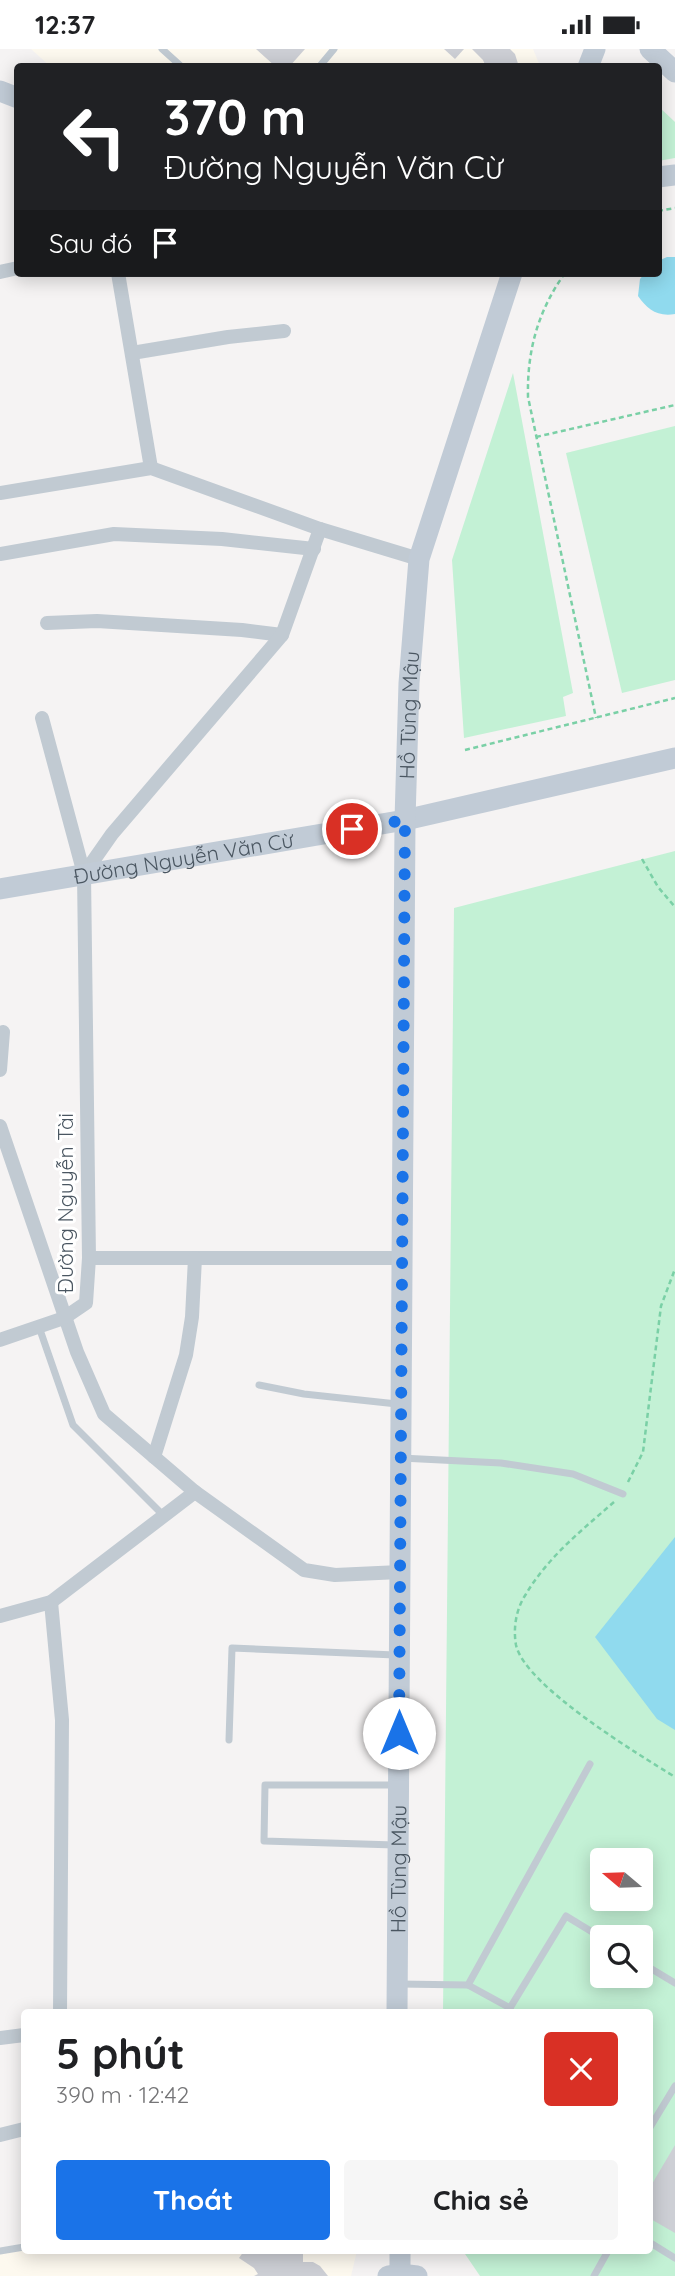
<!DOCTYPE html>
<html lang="vi">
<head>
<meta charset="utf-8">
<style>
	body { margin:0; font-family:Quicksand,sans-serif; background:#f6f6f6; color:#202124; height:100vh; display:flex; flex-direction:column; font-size:26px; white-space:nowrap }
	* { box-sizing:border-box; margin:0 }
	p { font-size:23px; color:#757577 }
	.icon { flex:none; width:38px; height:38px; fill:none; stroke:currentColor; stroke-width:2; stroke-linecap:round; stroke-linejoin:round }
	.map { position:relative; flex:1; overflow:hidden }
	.drawer { position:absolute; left:21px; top:1960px; width:632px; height:245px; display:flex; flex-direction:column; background:#fff; border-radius:7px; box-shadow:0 4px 18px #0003 }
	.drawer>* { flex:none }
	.hud { position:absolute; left:14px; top:14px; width:648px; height:214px; border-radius:7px; box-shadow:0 4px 18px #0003; background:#202124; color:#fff; overflow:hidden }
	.needle { width:46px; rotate:289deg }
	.buttons { position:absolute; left:590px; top:1799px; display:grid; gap:14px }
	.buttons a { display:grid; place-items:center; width:63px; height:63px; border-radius:7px; background:#fff; box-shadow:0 4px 18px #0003; font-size:35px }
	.pin { position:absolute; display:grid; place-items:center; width:60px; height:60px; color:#fff; margin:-30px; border:4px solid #fff; border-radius:50%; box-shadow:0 2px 7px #0007 }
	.me { position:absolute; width:77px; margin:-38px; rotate:0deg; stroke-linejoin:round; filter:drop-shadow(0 0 5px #0008) }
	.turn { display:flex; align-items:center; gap:24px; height:147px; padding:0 35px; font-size:32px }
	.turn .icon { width:91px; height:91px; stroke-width:2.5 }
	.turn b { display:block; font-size:49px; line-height:60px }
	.then { display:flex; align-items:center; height:66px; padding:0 35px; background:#0003; gap:14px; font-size:26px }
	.round { display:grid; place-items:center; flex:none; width:74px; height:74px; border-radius:7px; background:#f6f6f6 }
	.headline { display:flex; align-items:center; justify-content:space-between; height:119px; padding:0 35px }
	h1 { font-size:42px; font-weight:700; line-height:52px }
	.action { display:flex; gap:14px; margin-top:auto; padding:14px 35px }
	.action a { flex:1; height:80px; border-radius:7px; background:#1a73e8; color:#fff; font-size:28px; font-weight:700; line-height:80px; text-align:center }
	.action a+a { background:#f6f6f6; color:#202124 }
	.status { display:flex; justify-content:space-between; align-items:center; height:49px; padding:0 35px; background:#fff; direction:ltr }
	.status svg { height:19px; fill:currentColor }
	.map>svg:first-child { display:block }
</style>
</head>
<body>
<div class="status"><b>12:37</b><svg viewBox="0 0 49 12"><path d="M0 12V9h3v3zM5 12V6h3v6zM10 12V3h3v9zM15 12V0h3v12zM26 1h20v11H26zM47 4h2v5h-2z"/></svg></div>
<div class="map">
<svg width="675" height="2227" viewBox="0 0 675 2227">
	<rect width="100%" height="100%" fill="#f5f3f3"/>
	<g fill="#fdf9ef">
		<polygon points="31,0 533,0 540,17 51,18"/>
		<polygon points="24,2201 356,2202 356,2206 351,2227 0,2227 0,2205"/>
	</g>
	<g fill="#c3f1d5" fill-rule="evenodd">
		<polygon points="658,57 675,73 675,109 658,112"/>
		<polygon points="513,324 573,644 563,648 566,667 464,689 452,511"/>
		<polygon points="675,377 675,631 622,644 566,404"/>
		<path d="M675,802V2227H480L463,2202H649V1964H443L454,859ZM602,1811H640V1850H602ZM602,1888H640V1927H602Z"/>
	</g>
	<g fill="#90daee">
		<path d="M667,208H675V265C657,268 647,260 638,247L640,230L645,224H658V212Z"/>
		<polygon points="675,1488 675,1681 657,1670 595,1588"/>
	</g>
	<g fill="#cdcfd5">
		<polygon points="256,0 305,0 289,18 276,18"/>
		<polygon points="444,0 464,0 455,10"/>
		<polygon points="472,0 510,0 515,5 519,18 486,18 483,11"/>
		<polygon points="675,2096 675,2184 649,2169 649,2140"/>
		<polygon points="244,2202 316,2202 316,2205 303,2205 303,2213 313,2213 320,2217 328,2227 254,2227 258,2225 254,2219 239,2209"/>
	</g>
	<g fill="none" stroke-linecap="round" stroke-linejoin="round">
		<g stroke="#7ad0a6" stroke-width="2.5" stroke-dasharray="5 3.5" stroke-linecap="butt">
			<polyline points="658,162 675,159"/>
			<path d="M565,224C538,262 527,301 528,348L596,669"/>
			<polyline points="536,388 675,356"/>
			<polyline points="465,701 675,649"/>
			<polyline points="642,810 658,838 675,858"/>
			<polyline points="628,1433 643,1403 661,1257 675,1220"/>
			<path d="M614,1453C582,1481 548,1508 526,1545C516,1560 513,1579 516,1596C525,1637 638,1705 675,1728"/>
		</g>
		<g stroke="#c1cad2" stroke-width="7">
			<polyline points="162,0 182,18"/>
			<polyline points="319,18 334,0"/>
			<polyline points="39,1278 73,1376 164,1467"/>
			<polyline points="259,1336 304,1345 397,1355"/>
			<polyline points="401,1409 501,1414 573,1425 623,1445"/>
			<polyline points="229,1691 232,1599 395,1606"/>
			<polyline points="395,1796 264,1792 265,1736 395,1736"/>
			<polyline points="640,1913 675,1934"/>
			<polyline points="399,1935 468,1936 590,1715"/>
			<polyline points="468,1936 510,1959"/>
			<polyline points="507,1964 566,1867 602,1889"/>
			<polyline points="649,2080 675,2037"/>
			<polyline points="649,2193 675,2209"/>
			<polyline points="0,2202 24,2198"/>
			<polyline points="594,2227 608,2202"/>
		</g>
		<g stroke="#c1cad2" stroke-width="14">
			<polyline points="0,223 18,219"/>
			<polyline points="118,224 151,419"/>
			<polyline points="132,304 228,288 284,282"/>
			<polyline points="0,444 151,419 320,480 419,510"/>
			<polyline points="0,505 114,485 222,490 314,500"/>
			<polyline points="47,574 97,572 242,581 282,586"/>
			<polyline points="84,825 112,785 282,586 320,480"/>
			<polyline points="0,1021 3,983"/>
			<polyline points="0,1077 77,1303 104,1365 195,1443 304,1521 335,1526 400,1523"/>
			<polyline points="89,1209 402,1209"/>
			<polyline points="0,1291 64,1269 86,1254 89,1209 84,825 42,669"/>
			<polyline points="154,1408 186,1306 192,1268 195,1209"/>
			<polyline points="51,1553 62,1671 60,1964"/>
			<polyline points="0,1567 51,1553 195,1443"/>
			<polyline points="0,1989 24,1986"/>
			<polyline points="0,2086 24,2080"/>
		</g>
		<g stroke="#c1cbd6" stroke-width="21">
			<polyline points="650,0 675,23"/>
			<polyline points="588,18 595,0"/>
			<polyline points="0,42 18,49"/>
			<polyline points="658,128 675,126"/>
			<path id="s1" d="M0,840L405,771L675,709"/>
			<path id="s2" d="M397,1964L405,771L409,634L419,510L512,224"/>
			<polyline points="400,2202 400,2225"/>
			<polyline points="388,2227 400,2225 417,2227"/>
		</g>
	</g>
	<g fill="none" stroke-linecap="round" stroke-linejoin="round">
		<polyline stroke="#1a73e8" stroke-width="12" stroke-dasharray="0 21.6" points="352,780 405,771 399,1684"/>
	</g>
	<g text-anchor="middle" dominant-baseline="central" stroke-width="6" stroke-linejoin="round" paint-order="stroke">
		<g font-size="21" fill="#4a5661" stroke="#fff">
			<text stroke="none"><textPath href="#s2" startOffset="1298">Hồ Tùng Mậu</textPath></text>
			<text stroke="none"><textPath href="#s1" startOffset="186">Đường Nguyễn Văn Cừ</textPath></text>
			<text transform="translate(65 1154) rotate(-90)">Đường Nguyễn Tài</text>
			<text stroke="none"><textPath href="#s2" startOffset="144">Hồ Tùng Mậu</textPath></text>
		</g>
	</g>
</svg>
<div class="buttons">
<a><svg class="needle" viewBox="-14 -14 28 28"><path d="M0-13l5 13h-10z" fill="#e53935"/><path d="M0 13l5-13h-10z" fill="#757577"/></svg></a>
<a><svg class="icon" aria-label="search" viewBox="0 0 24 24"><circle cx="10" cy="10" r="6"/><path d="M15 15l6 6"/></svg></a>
</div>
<div class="pin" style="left:352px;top:780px;background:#d93025"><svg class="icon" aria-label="arrive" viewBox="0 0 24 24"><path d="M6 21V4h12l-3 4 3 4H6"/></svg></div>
<svg class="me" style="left:399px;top:1684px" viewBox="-20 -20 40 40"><circle r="19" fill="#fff"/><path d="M0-13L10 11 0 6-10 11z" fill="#1a73e8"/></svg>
<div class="hud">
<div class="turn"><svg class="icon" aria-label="left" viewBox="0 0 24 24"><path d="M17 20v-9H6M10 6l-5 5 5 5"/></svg><div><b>370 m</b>Đường Nguyễn Văn Cừ</div></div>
<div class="then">Sau đó<svg class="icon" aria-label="arrive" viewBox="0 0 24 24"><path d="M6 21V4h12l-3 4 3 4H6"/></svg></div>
</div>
<section class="drawer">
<div class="headline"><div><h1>5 phút</h1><p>390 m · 12:42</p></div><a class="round" style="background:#d93025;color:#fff"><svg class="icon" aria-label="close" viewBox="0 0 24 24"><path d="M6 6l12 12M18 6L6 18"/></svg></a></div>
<div class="action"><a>Thoát</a><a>Chia sẻ</a></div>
</section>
</div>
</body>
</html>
